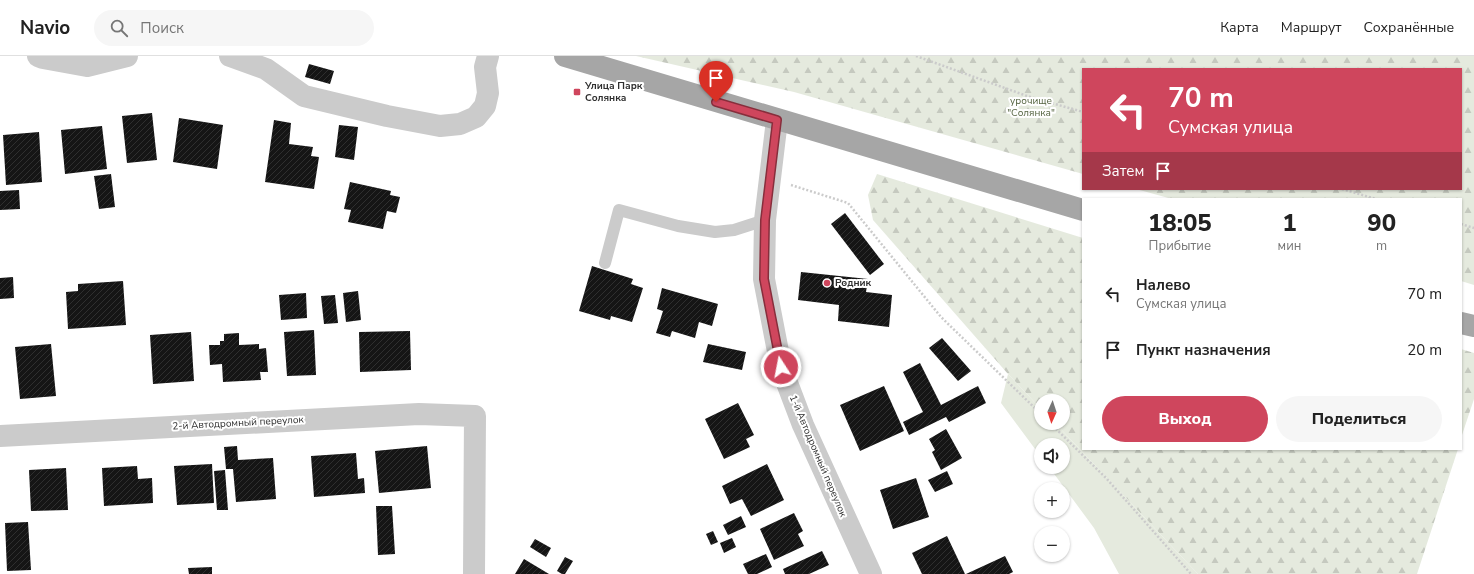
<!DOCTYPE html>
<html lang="ru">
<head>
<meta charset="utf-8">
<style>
	body { margin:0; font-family:"Nunito Sans",sans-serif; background:#f6f6f6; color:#222; height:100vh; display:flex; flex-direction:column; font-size:15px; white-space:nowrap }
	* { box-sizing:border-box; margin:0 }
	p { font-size:13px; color:#767676 }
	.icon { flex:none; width:22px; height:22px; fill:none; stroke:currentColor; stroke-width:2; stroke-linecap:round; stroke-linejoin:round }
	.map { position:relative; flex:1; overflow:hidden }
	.sheet { position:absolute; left:1082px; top:142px; width:380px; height:252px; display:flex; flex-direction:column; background:#fff; border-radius:0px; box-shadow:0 1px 3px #0004 }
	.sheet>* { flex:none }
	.top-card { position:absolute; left:1082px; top:12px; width:380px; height:122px; border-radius:0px; box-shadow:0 1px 3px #0004; background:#cf465d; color:#fff; overflow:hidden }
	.needle { width:26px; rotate:183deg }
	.buttons { position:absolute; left:1034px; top:338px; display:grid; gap:8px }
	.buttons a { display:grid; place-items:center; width:36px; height:36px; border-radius:50%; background:#fff; box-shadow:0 1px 3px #0004; font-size:20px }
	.pin { position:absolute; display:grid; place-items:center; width:34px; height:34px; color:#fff; margin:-41px -17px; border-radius:50% 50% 50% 0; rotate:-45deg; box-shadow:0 0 4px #0007 }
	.pin .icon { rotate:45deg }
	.me { position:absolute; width:44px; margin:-22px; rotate:349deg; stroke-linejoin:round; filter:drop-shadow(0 0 3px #0008) }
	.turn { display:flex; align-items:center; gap:14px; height:84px; padding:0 20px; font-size:18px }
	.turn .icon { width:52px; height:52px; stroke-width:2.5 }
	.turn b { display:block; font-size:28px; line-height:34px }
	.then { display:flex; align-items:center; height:38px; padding:0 20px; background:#0003; gap:8px; font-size:15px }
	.eta { display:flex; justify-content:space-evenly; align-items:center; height:68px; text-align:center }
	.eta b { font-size:24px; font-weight:800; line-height:28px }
	.button { display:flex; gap:8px; margin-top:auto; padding:8px 20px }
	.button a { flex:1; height:46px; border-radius:24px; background:#cf465d; color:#fff; font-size:16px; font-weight:800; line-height:46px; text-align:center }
	.button a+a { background:#f6f6f6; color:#222 }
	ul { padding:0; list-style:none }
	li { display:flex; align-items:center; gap:12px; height:56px; padding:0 20px }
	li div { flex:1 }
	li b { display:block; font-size:15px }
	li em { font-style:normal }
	header { display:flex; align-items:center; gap:24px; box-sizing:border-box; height:56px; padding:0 20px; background:#fff; border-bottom:1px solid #e0e0e0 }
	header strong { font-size:19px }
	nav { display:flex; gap:22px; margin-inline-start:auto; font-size:14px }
	.search { width:280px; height:36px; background:#f6f6f6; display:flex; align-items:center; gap:10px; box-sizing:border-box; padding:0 14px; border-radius:22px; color:#767676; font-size:15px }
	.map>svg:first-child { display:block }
</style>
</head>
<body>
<header>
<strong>Navio</strong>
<div class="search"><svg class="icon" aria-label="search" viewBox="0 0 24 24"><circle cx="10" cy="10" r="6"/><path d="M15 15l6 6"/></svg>Поиск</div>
<nav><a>Карта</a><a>Маршрут</a><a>Сохранённые</a></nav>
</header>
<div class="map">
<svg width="1474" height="518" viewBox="0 0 1474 518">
	<defs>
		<pattern id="forest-firs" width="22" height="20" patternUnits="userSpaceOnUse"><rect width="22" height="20" fill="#e5eade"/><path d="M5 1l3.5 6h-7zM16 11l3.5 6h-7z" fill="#c5c9bf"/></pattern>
		<pattern id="building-hatch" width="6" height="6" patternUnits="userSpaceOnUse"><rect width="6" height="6" fill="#151515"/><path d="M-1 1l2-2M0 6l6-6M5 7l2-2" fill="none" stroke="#2f2f2f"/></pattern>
	</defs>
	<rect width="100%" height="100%" fill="#fff"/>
	<g fill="url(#forest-firs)">
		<polygon points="636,0 1474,0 1474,229 1461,225 1461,143 1172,143 1136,133 1461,133 1461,13 1083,13 1083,118 794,36"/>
		<polygon points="877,118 1083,182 1083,393 1458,393 1417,518 1198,518 1055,367 1063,367 1063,345 1041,345 1041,353 1008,318 873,164 868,139"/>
		<polygon points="1461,293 1474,297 1474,343 1461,382"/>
	</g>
	<polygon fill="#e5eade" points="1008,318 1041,353 1041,367 1055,367 1198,518 1119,518 1094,472 1049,411 1063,411 1063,389 1041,389 1041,401 1001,347"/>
	<g fill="url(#building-hatch)">
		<polygon points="309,8 334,15 330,28 305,21"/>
		<polygon points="152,57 157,104 127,107 122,60"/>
		<polygon points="179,62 223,69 217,113 173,106"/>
		<polygon points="274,64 291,67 289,88 313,91 311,100 319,101 314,133 265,126"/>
		<polygon points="339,69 358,71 354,104 335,101"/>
		<polygon points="102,70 107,113 65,118 61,74"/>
		<polygon points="39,76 42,126 6,129 3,79"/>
		<polygon points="111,118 115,151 99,153 94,120"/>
		<polygon points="350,126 391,135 390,139 400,141 396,157 387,155 383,173 348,166 351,154 344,153"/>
		<polygon points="19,134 20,153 0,154 0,135"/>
		<polygon points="845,157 884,208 870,219 831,168"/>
		<polygon points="592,210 633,223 631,228 643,232 632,266 611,260 610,264 579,255"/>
		<polygon points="801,216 868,223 866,236 892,239 889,271 838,265 839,249 798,244"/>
		<polygon points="13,221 14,242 0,243 0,222"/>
		<polygon points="123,225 126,269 68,273 66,236 78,235 78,228"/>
		<polygon points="662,232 718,248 712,270 699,266 695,282 672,275 670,281 656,277 663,255 657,253"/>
		<polygon points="358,235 361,264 346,266 343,237"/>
		<polygon points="306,237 307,262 281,264 279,239"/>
		<polygon points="335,239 338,267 324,268 321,240"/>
		<polygon points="314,274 316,319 287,320 284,276"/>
		<polygon points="410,275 411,314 360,316 359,276"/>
		<polygon points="191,276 194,325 153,328 150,279"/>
		<polygon points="239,277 239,289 259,288 259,293 266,292 268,316 260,316 261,324 223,326 222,308 210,309 209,289 220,289 220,285 224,285 224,278"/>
		<polygon points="942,282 971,315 958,325 929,292"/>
		<polygon points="51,288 56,340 20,343 15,291"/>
		<polygon points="708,288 746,296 742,314 703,306"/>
		<polygon points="920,307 941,349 978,330 986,347 949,366 946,361 909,379 903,366 923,356 903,316"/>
		<polygon points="884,330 904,375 860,395 840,349"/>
		<polygon points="738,347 754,379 746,383 750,391 724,403 705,363"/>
		<polygon points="946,373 962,402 941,414 932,396 935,394 929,383"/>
		<polygon points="237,390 238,404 273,402 276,443 236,446 233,413 226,413 224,391"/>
		<polygon points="427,390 431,432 379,437 375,395"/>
		<polygon points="356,397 358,423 364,422 365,437 314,441 311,400"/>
		<polygon points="212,408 214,447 177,449 174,410"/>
		<polygon points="767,408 784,444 751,460 742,443 730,448 722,430"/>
		<polygon points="137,410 138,423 152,422 153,447 104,450 102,412"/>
		<polygon points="66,412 68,454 31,455 29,414"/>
		<polygon points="225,414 228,454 217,454 214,415"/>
		<polygon points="947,415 953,428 935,436 928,424"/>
		<polygon points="916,422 929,461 893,473 880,434"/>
		<polygon points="376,450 392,450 395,498 378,499"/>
		<polygon points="794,457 803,475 798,478 804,490 774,504 760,473"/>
		<polygon points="741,460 746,471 728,479 723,469"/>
		<polygon points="28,466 31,514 7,515 5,467"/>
		<polygon points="713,475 718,486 711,489 706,478"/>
		<polygon points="947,480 965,518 922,518 912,497"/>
		<polygon points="732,482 736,491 724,497 720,487"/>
		<polygon points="535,483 551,492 546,501 530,491"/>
		<polygon points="822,495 829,509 809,518 785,518 783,513"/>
		<polygon points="766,498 772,511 757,518 748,518 743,508"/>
		<polygon points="1005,500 1013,516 1009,518 966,518"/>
		<polygon points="565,501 573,505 565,518 562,518 557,515"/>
		<polygon points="524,503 549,518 515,518"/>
		<polygon points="212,511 212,518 189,518 188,512"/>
	</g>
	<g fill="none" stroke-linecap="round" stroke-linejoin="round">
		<g stroke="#cbcbcb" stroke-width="2.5" stroke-dasharray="2 2" stroke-linecap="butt">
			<polyline points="916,0 1027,40 1083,56"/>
			<polyline points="791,129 848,147 941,261 1041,358"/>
			<polyline points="1342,133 1376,143"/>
			<polyline points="1461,168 1474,172"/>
			<polyline points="1050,367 1107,423 1191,518"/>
		</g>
		<polyline stroke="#cbcbcb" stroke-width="12" points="605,207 619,154 678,170 715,176 734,174 765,164"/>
		<g stroke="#cbcbcb" stroke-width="22">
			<polyline points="38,0 43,2 87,10 127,0"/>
			<polyline points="230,0 266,13 304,40 387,60 440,70 460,68 476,61 485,50 488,37 485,11 488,0"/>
			<polyline points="777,64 765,164 764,223 781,311 803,369 871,518"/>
			<polyline points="0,380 419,358 475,360 474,518"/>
		</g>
		<g stroke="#a6a6a6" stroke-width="22">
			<polyline points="565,0 1083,154"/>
			<polyline points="1461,267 1474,270"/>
		</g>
	</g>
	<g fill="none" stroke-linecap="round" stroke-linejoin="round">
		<g stroke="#872e3c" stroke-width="10">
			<polyline id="route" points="716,46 777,64 765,164 764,223 781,311"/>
		</g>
		<use href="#route" stroke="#cf465d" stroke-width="7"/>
	</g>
	<g fill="#cf465d" stroke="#fff" stroke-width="1.5">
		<rect x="573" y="32" width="8" height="8" rx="2"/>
		<circle cx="827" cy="227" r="4"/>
	</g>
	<g text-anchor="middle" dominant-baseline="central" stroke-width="4" stroke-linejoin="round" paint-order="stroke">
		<g font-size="10" font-weight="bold" fill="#2e2e2e" stroke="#fff" text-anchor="start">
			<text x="585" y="30">Улица Парк<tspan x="585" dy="12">Солянка</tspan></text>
			<text x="835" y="227">Родник</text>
		</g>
		<g font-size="10" fill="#556441" stroke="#fff">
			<text x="1031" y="45">урочище<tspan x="1031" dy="12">"Солянка"</tspan></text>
		</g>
		<g font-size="10" fill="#2e2e2e" stroke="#fff">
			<text transform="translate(238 367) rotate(-3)">2-й Автодромный переулок</text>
			<text transform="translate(818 400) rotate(67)">1-й Автодромный переулок</text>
		</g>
	</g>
</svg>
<div class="buttons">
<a><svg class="needle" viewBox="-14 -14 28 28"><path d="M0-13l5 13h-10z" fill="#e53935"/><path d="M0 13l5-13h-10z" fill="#767676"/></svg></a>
<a><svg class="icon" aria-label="sound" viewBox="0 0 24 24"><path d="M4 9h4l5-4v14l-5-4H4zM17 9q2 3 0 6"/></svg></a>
<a>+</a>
<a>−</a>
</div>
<div class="pin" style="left:716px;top:46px;background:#d93025"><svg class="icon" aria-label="arrive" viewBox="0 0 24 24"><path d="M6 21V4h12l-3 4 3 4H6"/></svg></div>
<svg class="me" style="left:781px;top:311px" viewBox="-20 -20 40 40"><circle r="17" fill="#cf465d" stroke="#fff" stroke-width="3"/><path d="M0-11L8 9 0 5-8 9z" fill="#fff"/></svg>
<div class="top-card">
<div class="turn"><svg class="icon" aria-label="left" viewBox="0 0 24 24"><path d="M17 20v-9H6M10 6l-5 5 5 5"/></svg><div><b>70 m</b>Сумская улица</div></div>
<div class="then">Затем<svg class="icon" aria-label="arrive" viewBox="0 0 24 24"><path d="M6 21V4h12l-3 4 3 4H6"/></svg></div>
</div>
<section class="sheet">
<div class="eta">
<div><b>18:05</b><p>Прибытие</p></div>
<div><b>1</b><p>мин</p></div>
<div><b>90</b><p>m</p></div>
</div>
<ul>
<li><svg class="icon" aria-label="left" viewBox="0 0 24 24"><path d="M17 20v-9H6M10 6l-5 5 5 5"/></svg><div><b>Налево</b><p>Сумская улица</p></div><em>70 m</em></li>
<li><svg class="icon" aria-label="arrive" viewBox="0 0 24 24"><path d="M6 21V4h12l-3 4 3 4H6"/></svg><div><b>Пункт назначения</b></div><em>20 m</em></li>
</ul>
<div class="button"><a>Выход</a><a>Поделиться</a></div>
</section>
</div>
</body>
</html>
